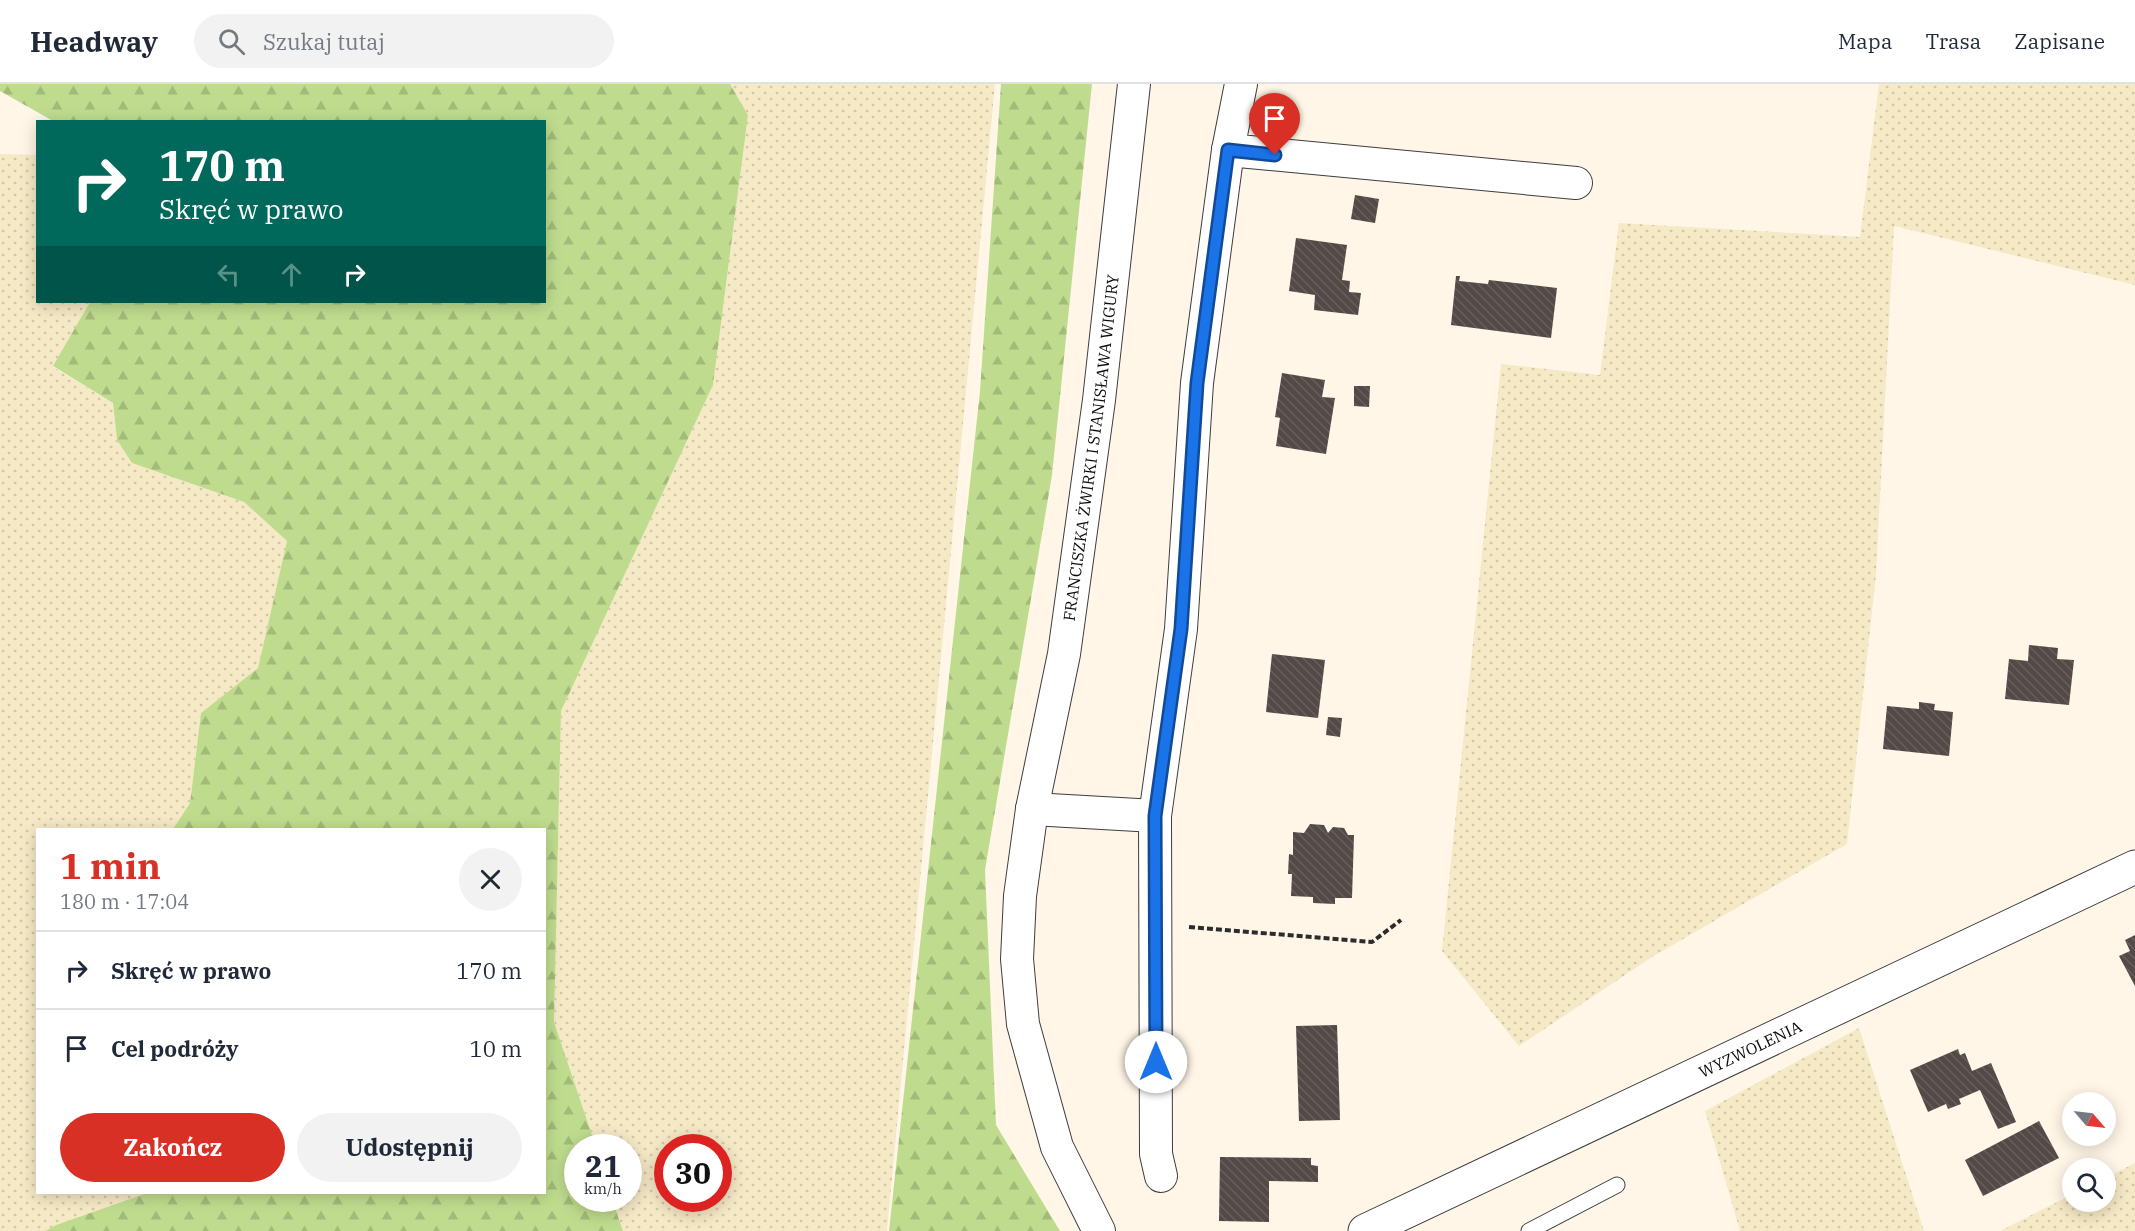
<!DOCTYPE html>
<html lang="pl">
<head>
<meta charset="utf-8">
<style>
	body { margin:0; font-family:"IBM Plex Serif",serif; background:#f2f2f3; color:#1f2937; height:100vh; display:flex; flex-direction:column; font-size:22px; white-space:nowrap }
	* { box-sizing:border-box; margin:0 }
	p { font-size:20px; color:#747a83 }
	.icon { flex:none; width:33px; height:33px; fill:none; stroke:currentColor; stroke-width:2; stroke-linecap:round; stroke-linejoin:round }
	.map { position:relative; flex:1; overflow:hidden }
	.sheet { position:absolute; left:36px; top:744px; width:510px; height:366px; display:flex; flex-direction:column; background:#fff; border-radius:0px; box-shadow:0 3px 15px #0003 }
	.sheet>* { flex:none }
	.hud { position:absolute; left:36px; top:36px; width:510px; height:183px; border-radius:0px; box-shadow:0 3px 15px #0003; background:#00695c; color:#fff; overflow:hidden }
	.needle { width:39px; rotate:118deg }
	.buttons { position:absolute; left:2062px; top:1008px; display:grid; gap:12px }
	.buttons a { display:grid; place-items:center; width:54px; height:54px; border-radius:50%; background:#fff; box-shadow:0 3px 15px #0003; font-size:30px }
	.speed { position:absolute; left:564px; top:1050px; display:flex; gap:12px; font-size:30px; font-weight:700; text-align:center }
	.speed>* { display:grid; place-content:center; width:78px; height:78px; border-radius:50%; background:#fff; box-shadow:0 3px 15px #0003; line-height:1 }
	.speed small { font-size:15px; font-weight:400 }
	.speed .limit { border:9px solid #d22; background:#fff; color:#111 }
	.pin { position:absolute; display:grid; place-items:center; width:51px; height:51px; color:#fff; margin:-62px -26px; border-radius:50% 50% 50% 0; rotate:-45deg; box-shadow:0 0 6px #0007 }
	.pin .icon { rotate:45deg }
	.me { position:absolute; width:66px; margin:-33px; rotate:0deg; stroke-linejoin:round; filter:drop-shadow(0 0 4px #0008) }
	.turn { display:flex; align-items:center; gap:21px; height:126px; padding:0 24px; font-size:27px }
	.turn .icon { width:78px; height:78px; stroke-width:2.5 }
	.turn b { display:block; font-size:42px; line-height:51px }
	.lanes { display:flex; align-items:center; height:57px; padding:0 24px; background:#0003; justify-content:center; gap:30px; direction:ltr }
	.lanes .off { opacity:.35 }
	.round { display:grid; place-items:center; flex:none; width:63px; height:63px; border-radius:32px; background:#f2f2f3 }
	.headline { display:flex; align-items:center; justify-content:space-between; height:102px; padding:0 24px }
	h1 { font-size:36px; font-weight:700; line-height:45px; color:#d93025 }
	.primary-button { display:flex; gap:12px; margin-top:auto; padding:12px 24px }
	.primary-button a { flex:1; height:69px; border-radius:36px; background:#d93025; color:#fff; font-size:24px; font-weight:700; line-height:69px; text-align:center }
	.primary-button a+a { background:#f2f2f3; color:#1f2937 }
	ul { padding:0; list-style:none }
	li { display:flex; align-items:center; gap:18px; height:78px; padding:0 24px; border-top:2px solid #e0e1e3 }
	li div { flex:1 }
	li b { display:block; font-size:22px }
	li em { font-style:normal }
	header { display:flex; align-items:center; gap:36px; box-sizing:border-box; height:84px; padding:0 30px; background:#fff; border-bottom:2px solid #e0e1e3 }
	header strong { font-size:28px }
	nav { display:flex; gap:33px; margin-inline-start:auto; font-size:21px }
	.search { width:420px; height:54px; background:#f2f2f3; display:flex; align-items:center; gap:15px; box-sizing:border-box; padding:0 21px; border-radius:33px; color:#747a83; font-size:22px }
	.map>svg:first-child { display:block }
</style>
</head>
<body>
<header>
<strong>Headway</strong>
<div class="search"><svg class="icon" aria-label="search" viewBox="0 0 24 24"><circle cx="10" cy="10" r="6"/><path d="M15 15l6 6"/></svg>Szukaj tutaj</div>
<nav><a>Mapa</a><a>Trasa</a><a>Zapisane</a></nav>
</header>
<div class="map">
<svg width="2135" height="1147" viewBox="0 0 2135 1147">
	<defs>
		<pattern id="farmland-dots" width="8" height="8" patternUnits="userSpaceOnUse" patternTransform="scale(1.5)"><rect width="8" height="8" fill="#f6e9c6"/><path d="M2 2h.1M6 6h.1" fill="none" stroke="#d2c6a9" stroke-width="1.8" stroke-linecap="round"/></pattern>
		<pattern id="forest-firs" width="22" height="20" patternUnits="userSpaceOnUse" patternTransform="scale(1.5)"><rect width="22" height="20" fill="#bfdc8e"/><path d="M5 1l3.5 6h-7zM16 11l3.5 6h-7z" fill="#a3bb79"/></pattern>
		<pattern id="building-back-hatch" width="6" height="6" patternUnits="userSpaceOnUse" patternTransform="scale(1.5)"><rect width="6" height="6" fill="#534946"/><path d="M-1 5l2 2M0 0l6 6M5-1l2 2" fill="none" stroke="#675f5c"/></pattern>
	</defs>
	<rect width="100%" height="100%" fill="#fff6e7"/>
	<g fill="url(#farmland-dots)" fill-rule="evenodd">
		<path d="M730,0H995L887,1147H623L612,1115L628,1114V1064L596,1063L554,938L561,627L713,301L748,31ZM668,1064H718V1114H668Z"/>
		<polygon points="1879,0 2135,0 2135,201 1894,142 1876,490 1847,760 1652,873 1519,962 1442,867 1501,280 1600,291 1619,139 1860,153"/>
		<polygon points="0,70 37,71 38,218 90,218 53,283 113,319 117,356 132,379 244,418 287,457 258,584 201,629 190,719 173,745 38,746 38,1108 147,1109 56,1141 45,1147 0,1147"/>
		<polygon points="1859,944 1924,1147 1740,1147 1705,1027"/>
		<polygon points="2135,1079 2135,1147 2000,1147 2073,1110 2073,1118 2106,1118 2106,1094"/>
	</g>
	<g fill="url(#forest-firs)">
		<polygon points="0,0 730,0 748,31 713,301 561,627 554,938 596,1063 578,1064 578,1114 612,1115 623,1147 45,1147 56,1141 147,1109 544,1108 544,746 173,745 190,719 201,629 258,584 287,457 244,418 132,379 117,356 113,319 53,282 90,218 544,218 544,38 53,37 0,7"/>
		<polygon points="1001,0 1092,0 1052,391 985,786 996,1041 1060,1147 889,1147 980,307"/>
	</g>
	<g fill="url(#building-back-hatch)">
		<polygon points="1355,111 1379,115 1375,139 1351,135"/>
		<polygon points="1296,154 1347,161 1342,196 1350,197 1349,208 1361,209 1358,231 1314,226 1315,211 1289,207"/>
		<polygon points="1456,192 1460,192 1459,197 1488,200 1489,196 1557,204 1551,254 1451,241"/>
		<polygon points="1282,289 1325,296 1322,313 1335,314 1326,370 1276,362 1280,334 1275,333"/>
		<polygon points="1354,302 1370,302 1369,323 1354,322"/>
		<polygon points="2029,561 2058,564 2057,575 2074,576 2069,621 2005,615 2009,575 2028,577"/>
		<polygon points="1272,570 1325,576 1318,634 1266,628"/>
		<polygon points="1919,618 1935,620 1934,626 1953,628 1949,672 1883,665 1887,622 1919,625"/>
		<polygon points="1328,633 1342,634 1340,653 1326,651"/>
		<polygon points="1310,740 1324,741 1328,749 1333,743 1344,744 1348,751 1354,751 1352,814 1335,814 1335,820 1313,819 1313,813 1291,812 1292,790 1288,790 1289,770 1293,771 1293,748 1304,749"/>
		<polygon points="2135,851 2135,902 2119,872 2130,867 2125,856"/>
		<polygon points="1337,941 1340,1036 1299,1037 1296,942"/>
		<polygon points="1958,965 1960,971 1965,969 1972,987 1991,979 2016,1038 1998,1045 1980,1006 1959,1015 1961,1020 1948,1025 1946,1020 1928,1028 1910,986"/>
		<polygon points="2039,1037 2059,1074 1983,1112 1965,1076"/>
		<polygon points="1220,1073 1311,1074 1311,1081 1318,1082 1318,1098 1269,1097 1269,1138 1219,1137"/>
	</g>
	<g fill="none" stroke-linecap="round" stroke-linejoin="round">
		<g stroke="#3d3d3d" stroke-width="17">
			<polyline id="service" points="1529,1147 1617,1101"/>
		</g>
		<g stroke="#3d3d3d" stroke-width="34">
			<g id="minor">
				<polyline points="1241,0 1228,66 1576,99"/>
				<polyline points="1032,725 1155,732 1181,545 1197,299 1228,66"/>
				<polyline points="1155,732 1156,1070 1161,1092"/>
				<path id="s1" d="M1099,1147L1057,1063L1023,940L1017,875L1020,812L1032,725L1064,570L1099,316L1134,0"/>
			</g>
		</g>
		<g stroke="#3d3d3d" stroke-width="35">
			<g id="tertiary">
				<path id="s2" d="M1365,1147L2135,783"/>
			</g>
		</g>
		<polyline stroke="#2c2c2c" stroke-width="4" stroke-dasharray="6 3" stroke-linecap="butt" points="1189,843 1372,858 1401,836"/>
		<use href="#service" stroke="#fff" stroke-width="15"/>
		<use href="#minor" stroke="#fff" stroke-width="32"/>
		<use href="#tertiary" stroke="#fff" stroke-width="33"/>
	</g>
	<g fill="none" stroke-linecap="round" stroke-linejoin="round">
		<g stroke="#114b97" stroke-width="15">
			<polyline id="route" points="1156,978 1155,732 1181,545 1197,299 1228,66 1275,71"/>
		</g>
		<use href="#route" stroke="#1a73e8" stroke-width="10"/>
	</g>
	<g text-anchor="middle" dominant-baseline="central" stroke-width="6" stroke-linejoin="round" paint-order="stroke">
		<g font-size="16" fill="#0a0a0a" stroke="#fff">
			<text stroke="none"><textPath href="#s1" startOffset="804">FRANCISZKA ŻWIRKI I STANISŁAWA WIGURY</textPath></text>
			<text stroke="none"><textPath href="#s2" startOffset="426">WYZWOLENIA</textPath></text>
		</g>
	</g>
</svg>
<div class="buttons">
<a><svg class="needle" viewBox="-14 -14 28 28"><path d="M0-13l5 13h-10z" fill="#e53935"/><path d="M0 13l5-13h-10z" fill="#747a83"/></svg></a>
<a><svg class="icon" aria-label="search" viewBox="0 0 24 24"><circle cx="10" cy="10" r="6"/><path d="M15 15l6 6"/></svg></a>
</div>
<div class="speed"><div>21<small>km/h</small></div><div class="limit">30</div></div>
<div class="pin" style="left:1275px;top:71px;background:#d93025"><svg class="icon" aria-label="arrive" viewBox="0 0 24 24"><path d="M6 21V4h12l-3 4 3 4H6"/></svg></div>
<svg class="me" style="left:1156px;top:978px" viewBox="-20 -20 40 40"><circle r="19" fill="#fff"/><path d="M0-13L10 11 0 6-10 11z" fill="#1a73e8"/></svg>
<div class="hud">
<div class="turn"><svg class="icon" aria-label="right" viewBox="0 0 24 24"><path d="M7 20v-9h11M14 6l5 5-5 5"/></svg><div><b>170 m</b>Skręć w prawo</div></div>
<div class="lanes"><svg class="icon off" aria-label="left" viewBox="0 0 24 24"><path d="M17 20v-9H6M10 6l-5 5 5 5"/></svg><svg class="icon off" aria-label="ahead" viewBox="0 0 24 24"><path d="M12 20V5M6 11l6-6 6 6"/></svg><svg class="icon" aria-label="right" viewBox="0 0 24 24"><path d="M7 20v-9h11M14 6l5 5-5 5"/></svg></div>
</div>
<section class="sheet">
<div class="headline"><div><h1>1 min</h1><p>180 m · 17:04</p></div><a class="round"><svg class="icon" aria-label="close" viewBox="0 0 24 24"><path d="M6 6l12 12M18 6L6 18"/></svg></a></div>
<ul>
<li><svg class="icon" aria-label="right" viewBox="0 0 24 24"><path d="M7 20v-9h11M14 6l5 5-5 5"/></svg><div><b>Skręć w prawo</b></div><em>170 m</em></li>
<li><svg class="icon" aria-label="arrive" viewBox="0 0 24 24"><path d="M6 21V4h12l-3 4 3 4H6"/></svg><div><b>Cel podróży</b></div><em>10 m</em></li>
</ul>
<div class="primary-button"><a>Zakończ</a><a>Udostępnij</a></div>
</section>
</div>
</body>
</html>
